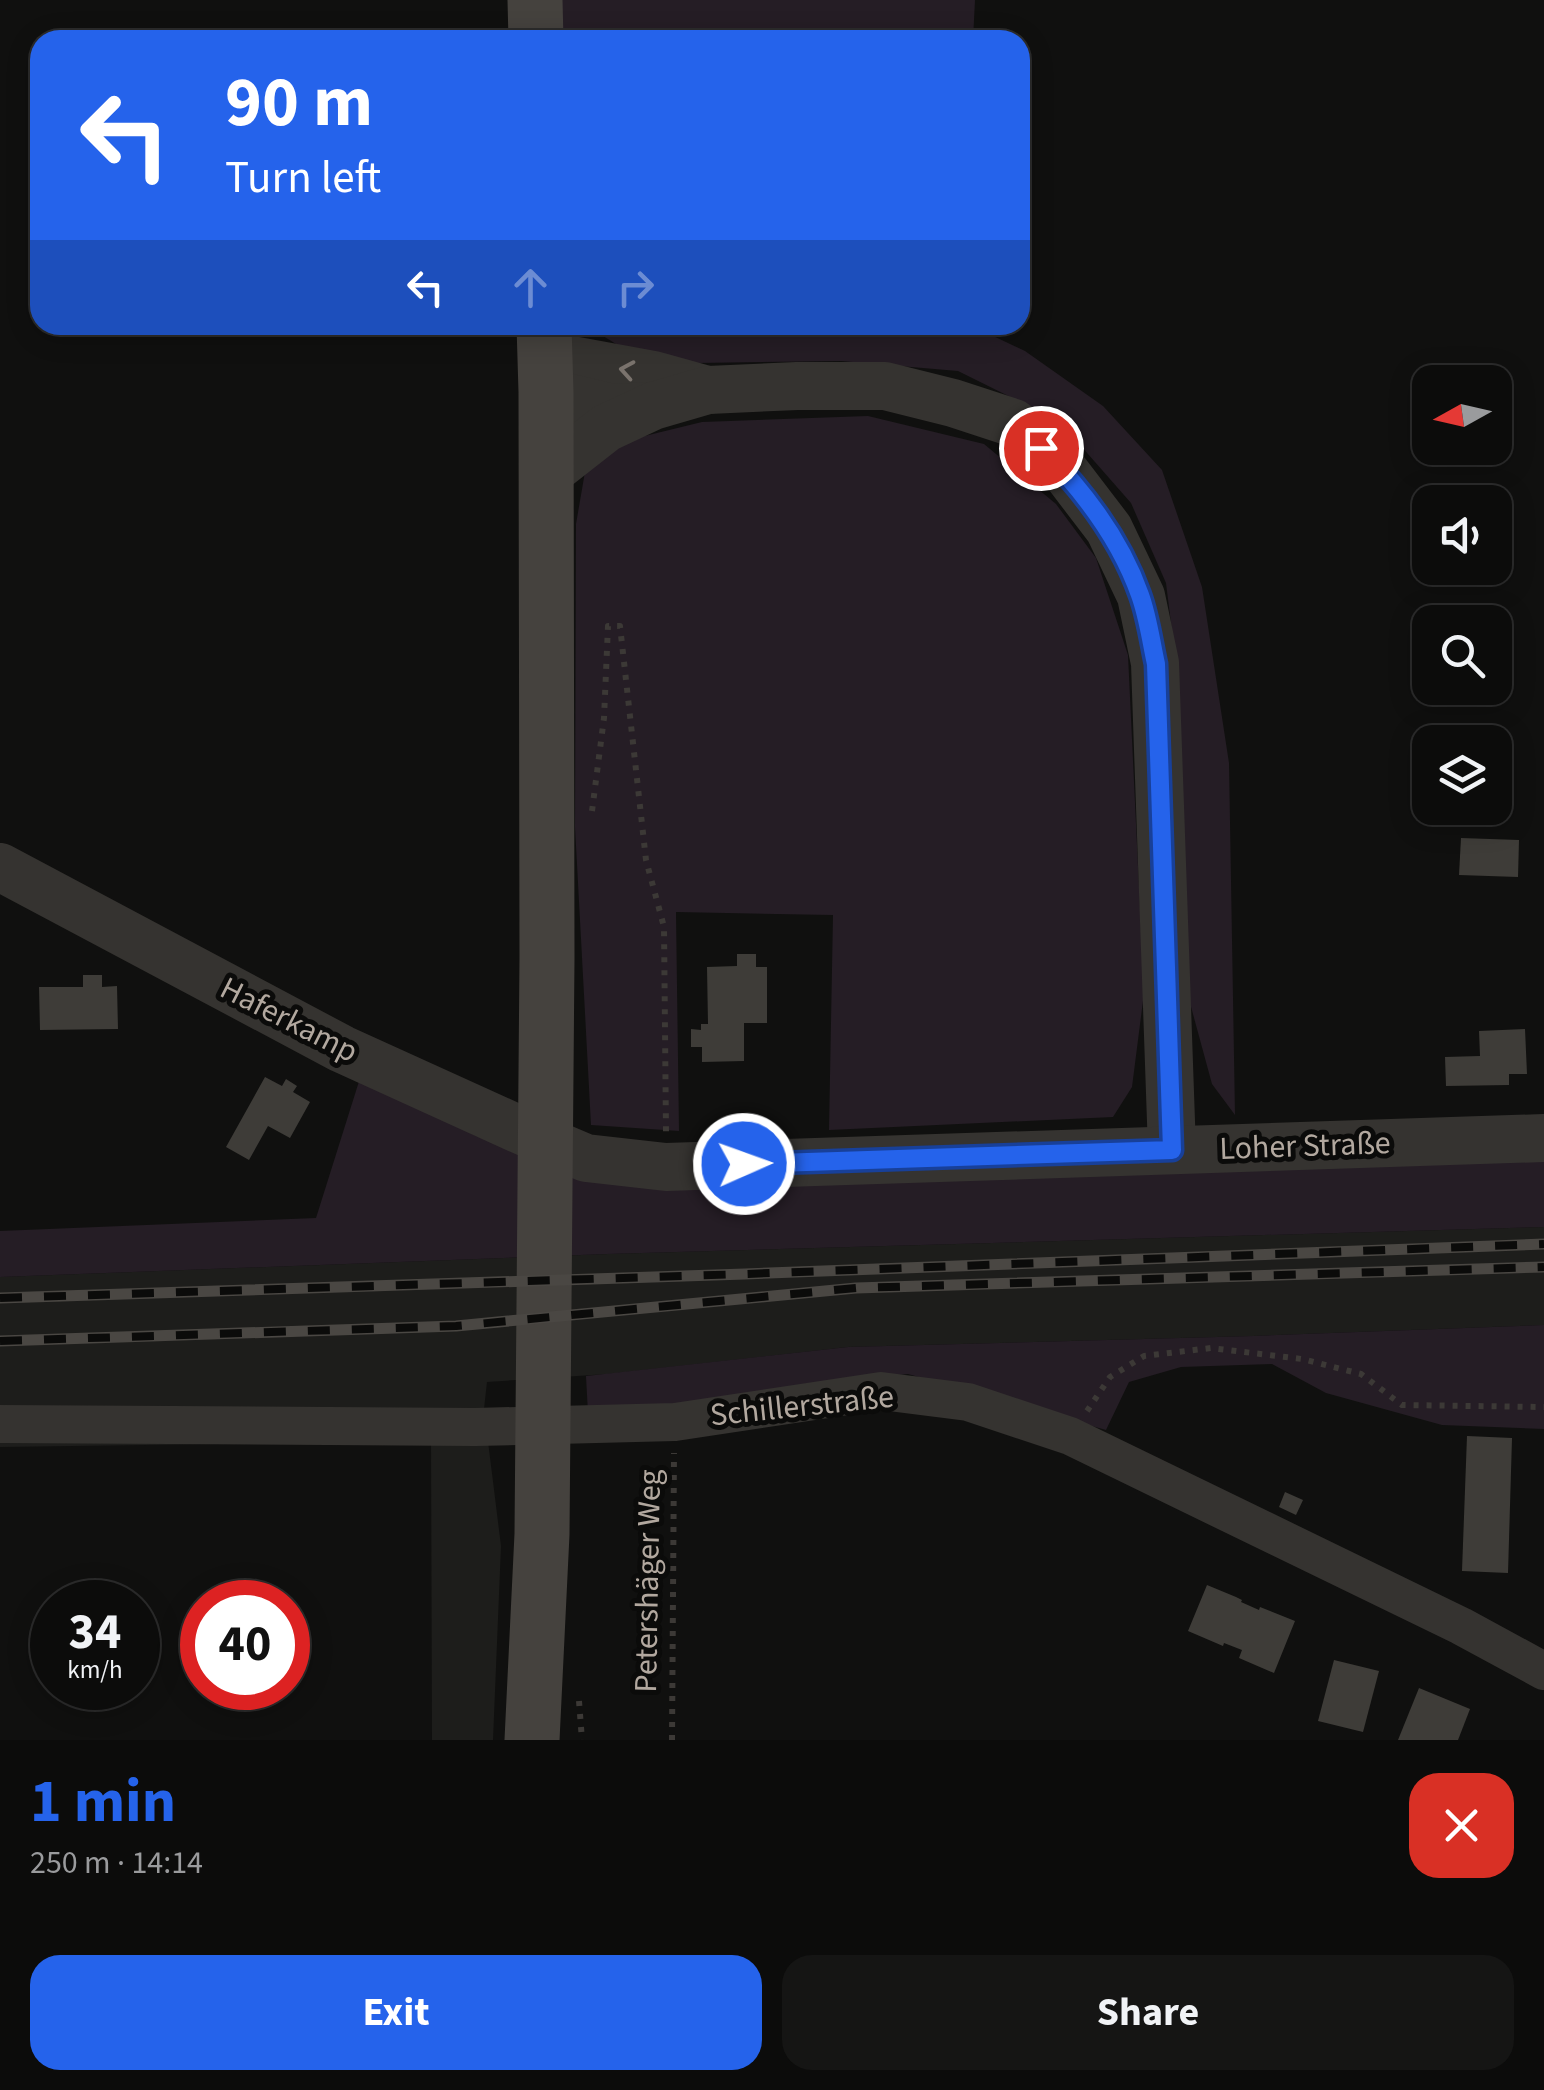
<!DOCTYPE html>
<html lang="en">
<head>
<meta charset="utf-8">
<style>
	body { margin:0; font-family:"Source Sans 3",sans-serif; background:#151514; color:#f1f3f6; height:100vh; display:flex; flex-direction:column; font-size:38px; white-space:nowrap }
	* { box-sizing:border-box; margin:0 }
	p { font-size:32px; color:#9a9b9d }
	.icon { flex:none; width:55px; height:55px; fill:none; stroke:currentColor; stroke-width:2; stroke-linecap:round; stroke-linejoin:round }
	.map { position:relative; height:1740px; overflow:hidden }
	.panel { display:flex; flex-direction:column; background:#0c0c0b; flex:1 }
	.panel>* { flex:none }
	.hud { position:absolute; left:30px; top:30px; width:1000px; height:305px; border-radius:30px; box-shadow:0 5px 25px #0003,0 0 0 2px #2c2c2c; background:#2563eb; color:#fff; overflow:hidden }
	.needle { width:65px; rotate:262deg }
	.controls { position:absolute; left:1412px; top:365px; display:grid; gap:20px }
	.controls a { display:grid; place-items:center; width:100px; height:100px; border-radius:20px; background:#0c0c0b; box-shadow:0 5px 25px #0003,0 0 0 2px #2c2c2c; font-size:50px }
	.speed { position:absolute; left:30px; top:1580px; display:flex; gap:20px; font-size:50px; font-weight:700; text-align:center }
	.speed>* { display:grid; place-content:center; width:130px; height:130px; border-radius:50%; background:#0c0c0b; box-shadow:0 5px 25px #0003,0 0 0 2px #2c2c2c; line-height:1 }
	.speed small { font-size:25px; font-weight:400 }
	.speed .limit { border:15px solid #d22; background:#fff; color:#111 }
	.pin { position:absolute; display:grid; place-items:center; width:85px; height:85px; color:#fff; margin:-42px; border:5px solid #fff; border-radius:50%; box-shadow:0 2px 10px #0007 }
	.me { position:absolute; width:110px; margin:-55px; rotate:88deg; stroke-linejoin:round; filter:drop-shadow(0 0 8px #0008) }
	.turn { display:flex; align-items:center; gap:35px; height:210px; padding:0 30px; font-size:45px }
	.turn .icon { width:130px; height:130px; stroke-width:2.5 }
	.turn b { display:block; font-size:70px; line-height:85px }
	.lanes { display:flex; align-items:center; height:95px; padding:0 30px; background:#0003; justify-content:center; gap:50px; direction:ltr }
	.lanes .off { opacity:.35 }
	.round { display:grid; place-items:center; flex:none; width:105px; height:105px; border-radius:30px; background:#151514 }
	.summary { display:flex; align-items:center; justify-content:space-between; height:170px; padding:0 30px }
	h1 { font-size:60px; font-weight:700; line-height:75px; color:#2563eb }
	.button { display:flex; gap:20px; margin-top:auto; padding:20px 30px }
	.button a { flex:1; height:115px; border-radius:30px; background:#2563eb; color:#fff; font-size:40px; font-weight:700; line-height:115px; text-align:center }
	.button a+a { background:#151514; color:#f1f3f6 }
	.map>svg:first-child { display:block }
</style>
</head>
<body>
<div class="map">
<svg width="1544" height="1740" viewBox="0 0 1544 1740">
	<rect width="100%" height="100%" fill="#10100f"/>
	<polygon fill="#1d1d1b" points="1544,1227 1544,1325 1253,1336 848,1347 608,1374 487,1382 484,1409 501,1546 493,1740 432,1740 431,1441 0,1447 0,1277 607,1254"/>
	<g fill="#251d25">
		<polygon points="559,0 975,0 973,40 561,40"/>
		<polygon points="592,325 970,325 1025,351 1103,406 1162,470 1202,587 1229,763 1235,1115 1212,1084 1190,1003 1179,687 1166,583 1131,503 1059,421 958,371 841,361 696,363 634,355 595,331"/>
		<polygon points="868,416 984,444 1056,504 1096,558 1128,655 1144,993 1132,1087 1113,1117 829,1130 833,915 676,912 679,1131 591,1125 575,827 576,524 586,466 616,443 702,422"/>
		<polygon points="361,1075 476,1136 597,1174 1544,1161 1544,1227 607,1254 0,1277 0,1231 316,1218"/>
		<polygon points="1544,1325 1544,1429 1442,1425 1326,1393 1272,1364 1181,1367 1129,1382 1106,1430 908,1374 804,1384 674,1407 588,1413 586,1376 848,1347 1253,1336"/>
	</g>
	<g fill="#3e3c38">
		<polygon points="1461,838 1519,840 1518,877 1459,875"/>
		<polygon points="737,954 756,954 756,967 767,967 767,1023 744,1023 744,1061 702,1062 702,1047 691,1047 691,1029 701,1030 701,1024 708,1024 707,967 737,966"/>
		<polygon points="83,975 102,975 102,987 117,986 118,1029 40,1030 39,987 83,987"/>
		<polygon points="1525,1029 1527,1074 1509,1074 1509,1085 1446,1086 1445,1057 1480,1056 1479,1031"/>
		<polygon points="265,1077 282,1086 286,1079 297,1086 293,1092 310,1102 290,1138 268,1126 249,1160 226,1147"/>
		<polygon points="1467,1436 1512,1438 1508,1573 1462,1571"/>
		<polygon points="1285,1492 1303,1500 1296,1515 1279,1507"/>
		<polygon points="1207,1585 1236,1597 1242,1600 1241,1602 1259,1610 1260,1607 1295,1621 1274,1673 1239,1658 1242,1650 1224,1643 1223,1646 1188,1631"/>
		<polygon points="1334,1660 1379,1671 1363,1732 1318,1721"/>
		<polygon points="1419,1688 1470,1709 1458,1740 1398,1740"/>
	</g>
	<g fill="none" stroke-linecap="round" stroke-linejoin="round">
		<g stroke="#3c3936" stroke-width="6" stroke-dasharray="5 8" stroke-linecap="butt">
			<polyline points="592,811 604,718 608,626 620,626 646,860 664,927 666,1132"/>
			<polyline points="1087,1411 1110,1377 1144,1356 1211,1348 1302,1359 1361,1374 1402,1405 1544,1407"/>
			<polyline points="579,1701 582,1740"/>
			<polyline points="672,1740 674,1453"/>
		</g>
		<polyline stroke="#353330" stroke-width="38" points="0,1424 475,1427 675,1422 881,1391 968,1402 1070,1436 1461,1626 1544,1671"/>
		<g stroke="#353330" stroke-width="48">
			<polyline points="545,355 654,375 708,390"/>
			<polyline points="546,392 613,408 650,406"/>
			<polyline points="546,475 606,428 653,406 708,390 797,386 885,386 953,403 1014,423 1067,474 1109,529 1141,596 1155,663 1172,1150"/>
			<polyline points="0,867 342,1049 527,1133 586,1158 666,1167 1544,1138"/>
		</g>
		<g stroke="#45423e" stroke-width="55">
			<polyline points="535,0 536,40"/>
			<polyline points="532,1740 542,1534 547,958 546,392 544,325"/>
		</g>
		<g stroke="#4a4743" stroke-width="11">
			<g id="rail">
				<polyline points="0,1298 745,1274 1544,1244"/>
				<polyline points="0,1341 456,1326 856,1288 1544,1267"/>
			</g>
		</g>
		<use href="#rail" stroke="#0b0b0a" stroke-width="8" stroke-dasharray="22" stroke-linecap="butt"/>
	</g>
	<defs><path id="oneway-chevron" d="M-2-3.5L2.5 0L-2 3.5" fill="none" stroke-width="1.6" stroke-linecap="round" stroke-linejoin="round" transform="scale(2.5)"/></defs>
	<use stroke="#7a736d" href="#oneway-chevron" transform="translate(627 370) rotate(-170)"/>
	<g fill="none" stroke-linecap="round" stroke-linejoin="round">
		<g stroke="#184099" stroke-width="25">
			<path id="route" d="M744,1164L1172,1150L1156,664C1151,641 1148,617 1140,595C1120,538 1083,490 1041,448"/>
		</g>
		<use href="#route" stroke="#2563eb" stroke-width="18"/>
	</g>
	<g text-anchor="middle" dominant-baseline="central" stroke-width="10" stroke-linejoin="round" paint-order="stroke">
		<g font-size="32" fill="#b2a89f" stroke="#0b0b0a">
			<text transform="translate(289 1020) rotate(27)">Haferkamp</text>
			<text transform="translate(1305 1146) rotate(-2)">Loher Straße</text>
			<text transform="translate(802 1406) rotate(-6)">Schillerstraße</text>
			<text transform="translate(648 1581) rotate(-89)">Petershäger Weg</text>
		</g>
	</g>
</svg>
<div class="controls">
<a><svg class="needle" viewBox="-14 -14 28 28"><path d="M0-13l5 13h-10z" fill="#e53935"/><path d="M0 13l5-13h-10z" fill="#9a9b9d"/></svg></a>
<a><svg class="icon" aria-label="sound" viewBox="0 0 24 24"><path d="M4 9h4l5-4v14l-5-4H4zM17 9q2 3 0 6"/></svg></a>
<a><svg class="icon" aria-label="search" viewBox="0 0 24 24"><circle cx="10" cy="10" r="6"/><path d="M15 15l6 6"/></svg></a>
<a><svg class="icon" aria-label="layers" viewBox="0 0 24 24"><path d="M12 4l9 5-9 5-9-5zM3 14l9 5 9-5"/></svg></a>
</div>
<div class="speed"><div>34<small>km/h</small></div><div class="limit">40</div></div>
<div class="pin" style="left:1041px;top:448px;background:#d93025"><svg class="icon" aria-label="arrive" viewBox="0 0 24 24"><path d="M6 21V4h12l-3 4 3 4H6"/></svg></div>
<svg class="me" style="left:744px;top:1164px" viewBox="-20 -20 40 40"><circle r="17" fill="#2563eb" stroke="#fff" stroke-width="3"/><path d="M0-11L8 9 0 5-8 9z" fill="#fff"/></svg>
<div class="hud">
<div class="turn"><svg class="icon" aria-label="left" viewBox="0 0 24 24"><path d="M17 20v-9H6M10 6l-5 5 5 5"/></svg><div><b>90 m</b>Turn left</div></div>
<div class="lanes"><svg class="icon" aria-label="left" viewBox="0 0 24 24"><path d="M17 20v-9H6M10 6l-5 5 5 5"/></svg><svg class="icon off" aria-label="ahead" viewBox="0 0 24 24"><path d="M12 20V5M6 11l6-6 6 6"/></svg><svg class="icon off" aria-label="right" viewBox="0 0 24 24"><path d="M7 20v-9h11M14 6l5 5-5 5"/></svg></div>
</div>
</div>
<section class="panel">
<div class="summary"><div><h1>1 min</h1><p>250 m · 14:14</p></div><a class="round" style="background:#d93025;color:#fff"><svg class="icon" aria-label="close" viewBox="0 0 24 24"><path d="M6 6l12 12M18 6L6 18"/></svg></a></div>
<div class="button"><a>Exit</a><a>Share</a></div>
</section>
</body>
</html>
